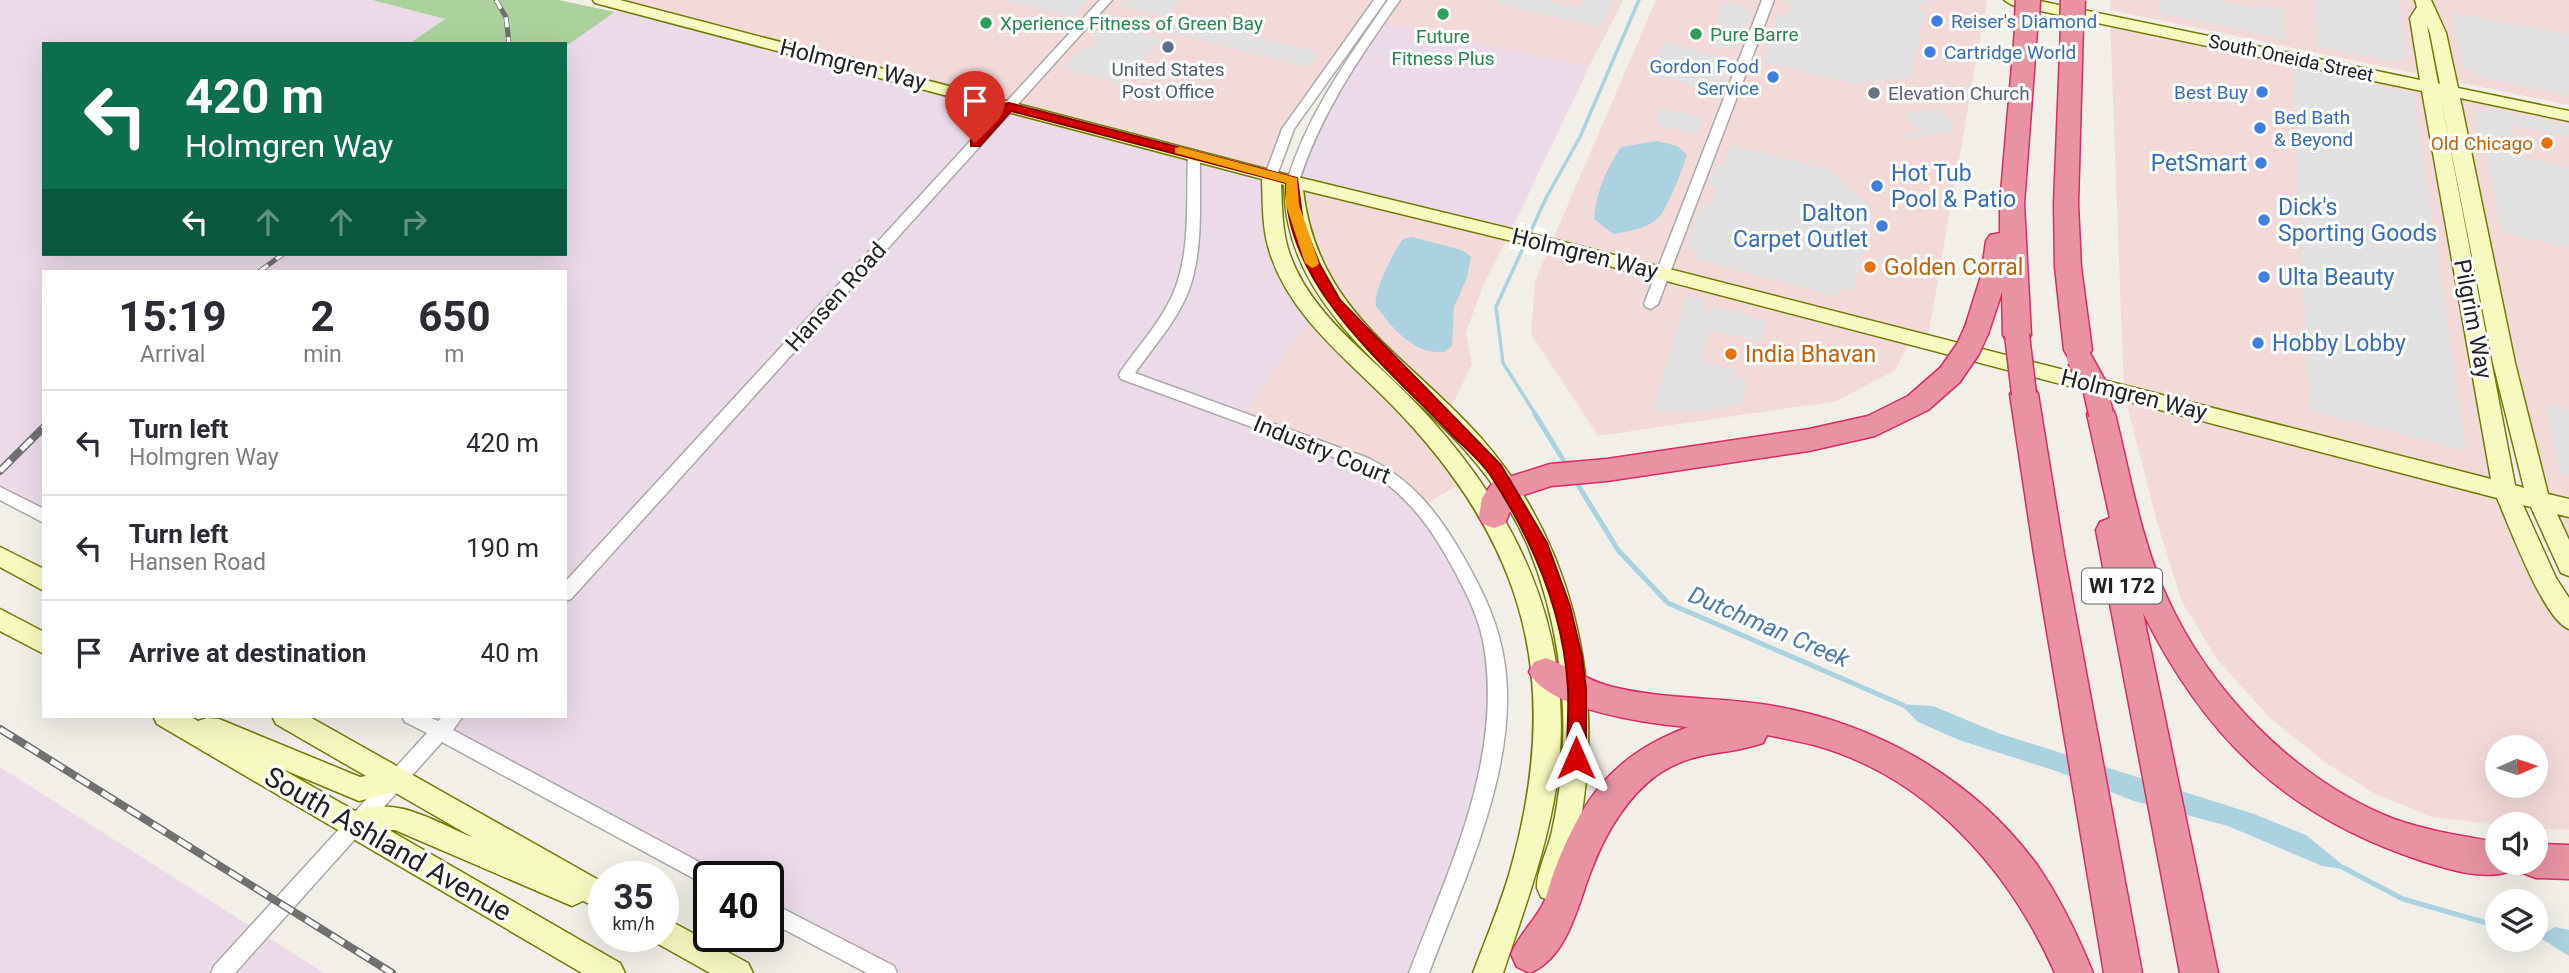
<!DOCTYPE html>
<html lang="en">
<head>
<meta charset="utf-8">
<style>
	body { margin:0; font-family:Roboto,sans-serif; background:#f7f7f7; color:#2b2b33; height:100vh; display:flex; flex-direction:column; font-size:26px; white-space:nowrap }
	* { box-sizing:border-box; margin:0 }
	p { font-size:23px; color:#7c7c81 }
	.icon { flex:none; width:38px; height:38px; fill:none; stroke:currentColor; stroke-width:2; stroke-linecap:round; stroke-linejoin:round }
	.map { position:relative; flex:1; overflow:hidden }
	.details { position:absolute; left:42px; top:270px; width:525px; height:448px; display:flex; flex-direction:column; background:#fff; border-radius:0px; box-shadow:0 7px 28px #0002 }
	.details>* { flex:none }
	.hud { position:absolute; left:42px; top:42px; width:525px; height:214px; border-radius:0px; box-shadow:0 7px 28px #0002; background:#0b6e4f; color:#fff; overflow:hidden }
	.needle { width:46px; rotate:87deg }
	.fabs { position:absolute; left:2485px; top:735px; display:grid; gap:14px }
	.fabs a { display:grid; place-items:center; width:63px; height:63px; border-radius:50%; background:#fff; box-shadow:0 7px 28px #0002; font-size:35px }
	.speed { position:absolute; left:588px; top:861px; display:flex; gap:14px; font-size:35px; font-weight:700; text-align:center }
	.speed>* { display:grid; place-content:center; width:91px; height:91px; border-radius:50%; background:#fff; box-shadow:0 7px 28px #0002; line-height:1 }
	.speed small { font-size:18px; font-weight:400 }
	.speed .limit { border:4px solid #111; border-radius:10px; background:#fff; color:#111 }
	.pin { position:absolute; display:grid; place-items:center; width:60px; height:60px; color:#fff; margin:-72px -30px; border-radius:50% 50% 50% 0; rotate:-45deg; box-shadow:0 0 7px #0007 }
	.pin .icon { rotate:45deg }
	.me { position:absolute; width:77px; margin:-38px; rotate:0deg; stroke-linejoin:round; filter:drop-shadow(0 0 5px #0008) }
	.turn { display:flex; align-items:center; gap:24px; height:147px; padding:0 28px; font-size:32px }
	.turn .icon { width:91px; height:91px; stroke-width:2.5 }
	.turn b { display:block; font-size:49px; line-height:60px }
	.lanes { display:flex; align-items:center; height:66px; padding:0 28px; background:#0003; justify-content:center; gap:35px; direction:ltr }
	.lanes .off { opacity:.35 }
	.eta { display:flex; justify-content:space-evenly; align-items:center; height:119px; text-align:center }
	.eta b { font-size:42px; font-weight:700; line-height:49px }
	ul { padding:0; list-style:none }
	li { display:flex; align-items:center; gap:21px; height:105px; padding:0 28px; border-top:2px solid #e1e1e2 }
	li div { flex:1 }
	li b { display:block; font-size:26px }
	li em { font-style:normal }
	.map>svg:first-child { display:block }
</style>
</head>
<body>
<div class="map">
<svg width="2569" height="973" viewBox="0 0 2569 973">
	<rect width="100%" height="100%" fill="#f2efe9"/>
	<g fill="#f2dad9" fill-rule="evenodd">
		<polygon points="601,0 1623,0 1589,67 1366,20 1288,129 1271,175"/>
		<polygon points="1656,0 1987,0 1927,342 1912,338 1895,370 1837,401 1598,436 1531,334 1535,281"/>
		<polygon points="2111,0 2569,0 2569,105 2110,10"/>
		<path d="M2110,20L2429,86L2505,491L2569,619V830L2536,829V824L2497,825L2432,817L2374,793L2326,763L2270,718L2217,659L2182,602L2156,519L2124,393ZM2497,747H2536V786H2497Z"/>
		<polygon points="2449,91 2569,116 2569,566 2538,498"/>
		<polygon points="1293,181 1509,235 1483,286 1466,333 1472,364 1446,418 1335,303"/>
		<polygon points="1314,313 1470,478 1421,507 1241,418"/>
	</g>
	<g fill="#ebdbe8">
		<polygon points="0,0 372,0 445,19 409,44 44,44 44,254 565,254 565,47 624,6 1271,175 1272,212 1314,313 1241,418 1363,462 1407,489 1484,612 1496,747 1419,973 887,973 768,909 768,877 709,877 411,716 565,716 565,271 44,271 44,517 0,493"/>
		<polygon points="1378,22 1589,67 1509,235 1293,181 1302,146"/>
		<polygon points="0,767 324,973 0,973"/>
	</g>
	<polygon fill="#add19e" points="372,0 559,0 615,12 565,47 565,44 409,44 445,19"/>
	<g fill="#e2e2e2">
		<polygon points="1004,0 1087,0 1072,17"/>
		<polygon points="1124,0 1180,0 1165,16 1119,5"/>
		<polygon points="1500,0 1546,0 1579,8 1584,0 1614,0 1600,27 1498,4"/>
		<polygon points="1783,0 1930,0 1929,4 1921,2 1919,9 1926,11 1911,77 1856,84 1764,63 1768,51 1765,50 1778,14 1788,16 1792,4"/>
		<polygon points="2160,0 2220,0 2260,9 2260,5 2283,9 2285,39 2159,13"/>
		<polygon points="2315,0 2399,0 2408,60 2398,58 2398,63 2318,46"/>
		<polygon points="1724,1 1745,5 1744,9 1752,10 1737,47 1729,46 1728,49 1707,44"/>
		<polygon points="2451,12 2569,34 2569,95 2477,77 2476,72 2464,70"/>
		<polygon points="1177,17 1319,52 1309,67 1165,31"/>
		<polygon points="1103,24 1162,38 1127,80 1119,83 1064,68 1082,48 1089,50 1098,41 1091,38"/>
		<polygon points="1665,42 1724,58 1722,63 1730,65 1722,84 1713,82 1710,89 1650,75"/>
		<polygon points="2292,68 2414,93 2466,451 2310,410"/>
		<polygon points="1660,108 1704,118 1697,134 1657,125"/>
		<polygon points="1939,108 1954,126 1953,131 1902,139 1899,135 1920,131 1905,113"/>
		<polygon points="2487,108 2569,125 2569,137 2511,125 2515,148 2480,140 2475,110 2488,113"/>
		<polygon points="1732,145 1830,169 1873,209 1853,291 1840,288 1837,296 1695,259 1698,251 1686,248 1702,204 1711,206 1717,188 1708,185 1716,164 1724,166"/>
		<polygon points="2486,149 2569,167 2569,248 2502,232"/>
		<polygon points="1687,296 1705,301 1704,311 1711,313 1713,306 1766,320 1760,342 1710,330 1701,361 1736,370 1735,376 1746,379 1743,402 1725,408 1691,412 1653,411"/>
		<polygon points="2546,404 2569,410 2569,477 2561,475"/>
	</g>
	<g fill="#aad3df">
		<path d="M1656,141L1678,146L1687,155C1683,168 1668,207 1660,216C1650,228 1627,232 1613,234L1594,219C1596,193 1606,169 1621,147Z"/>
		<path d="M1412,237L1462,250L1471,257L1467,278L1454,307L1452,346L1444,352C1414,355 1392,328 1376,306C1373,291 1394,251 1403,239Z"/>
		<polygon points="1900,704 1933,706 1998,733 2254,814 2306,835 2349,870 2322,866 2228,826 2134,801 2056,771 1959,740 1918,722"/>
		<polygon points="2555,927 2569,930 2569,956 2539,937"/>
	</g>
	<polygon fill="#fff" points="1520,222 1546,229 1535,256 1508,248"/>
	<g fill="none" stroke-linecap="round" stroke-linejoin="round">
		<polyline stroke="#aad3df" stroke-width="3.5" points="1536,415 1503,363 1496,307 1546,198 1580,137 1639,0"/>
		<g stroke="#aad3df" stroke-width="5">
			<polyline points="1535,414 1567,466"/>
			<polyline points="1575,480 1618,550 1668,603 1903,705"/>
			<polyline points="2344,868 2403,899 2497,926"/>
		</g>
		<g stroke="#a9a9a9" stroke-width="3">
			<g id="street">
				<polygon points="1100,0 1112,0 571,599 565,601 565,582"/>
				<polygon points="1374,0 1386,0 1294,129 1276,178 1266,178 1265,175 1282,129"/>
				<path d="M1388,0H1400C1359,58 1321,113 1299,181L1293,185L1288,184L1287,181C1308,113 1348,58 1388,0Z"/>
				<polygon points="1762,0 1774,0 1658,304 1651,309 1646,307 1644,304"/>
				<path d="M1194,150L1200,154C1199,198 1204,248 1189,290C1177,321 1154,346 1135,373L1368,458C1412,479 1439,514 1463,556C1480,586 1495,615 1502,649C1525,755 1465,876 1429,973H1409C1448,871 1501,764 1485,652C1481,619 1464,588 1448,559C1426,520 1399,486 1358,466L1121,379L1119,375L1121,371C1139,345 1163,320 1175,289C1191,248 1186,198 1188,154Z"/>
				<polygon points="0,487 44,509 44,523 0,500"/>
				<polygon points="402,716 427,716 438,721 443,716 463,716 453,730 716,871 719,877 709,877 709,886 702,883 442,742 235,973 211,973 214,966 427,733 405,722"/>
				<polygon points="768,901 894,966 897,973 867,973 768,921"/>
			</g>
		</g>
		<g stroke="#707d05" stroke-width="3">
			<g id="secondary">
				<path d="M593,0H620L1285,174L1540,236L2491,479L2422,91L2012,5L2004,0H2035L2420,80L2410,18L2417,7L2415,0H2431L2446,33L2458,88L2569,111V121L2460,98L2515,363L2548,494L2569,499V517L2557,514L2569,540V576L2561,573L2531,507L2523,505L2556,578L2569,598V629C2544,621 2509,525 2497,498L1540,248L1303,190C1317,312 1407,355 1481,438C1570,539 1602,673 1583,805C1579,835 1573,869 1561,897L1551,901L1541,897C1541,897 1537,888 1537,888C1536,873 1549,847 1552,831C1556,813 1559,793 1561,774C1569,697 1557,617 1528,546C1513,511 1489,477 1464,449C1402,380 1307,319 1288,222C1285,210 1285,197 1284,185L1281,184C1282,207 1282,231 1289,252C1309,312 1365,351 1407,394C1518,506 1583,640 1554,800C1543,860 1522,916 1503,973H1473C1486,938 1501,904 1511,868C1563,681 1527,543 1391,404C1346,358 1290,316 1270,253C1262,229 1263,204 1262,179L595,3ZM2427,25L2430,33L2440,84L2438,83ZM2440,94L2493,363L2524,488L2515,485Z"/>
				<polygon points="0,547 44,569 44,591 0,567"/>
				<polygon points="0,609 44,632 44,654 0,631"/>
				<path d="M153,716H189L198,721L207,718L219,719L360,777L366,776L276,724L272,716H308L604,883V911L583,901L572,906L395,830H389L620,963L625,973H582L157,724ZM280,768L359,801L394,792L472,837C433,821 398,796 355,811Z"/>
				<polygon points="663,917 748,963 753,973 710,973 653,941 651,936 663,936"/>
			</g>
		</g>
		<g stroke="#dc2a67" stroke-width="3">
			<g id="highway">
				<polygon points="2027,12 2035,13 2038,18 2024,204 2031,335 2027,342 2017,344 2007,342 2003,335 2002,292 1988,334 1978,336 1968,334 1965,327 1981,276 1986,241 1990,235 2000,233 2000,204 2016,18 2019,13"/>
				<polygon points="2072,21 2080,22 2083,27 2078,204 2081,267 2092,350 2088,357 2078,360 2068,357 2064,350 2055,267 2054,204 2061,27 2064,22"/>
				<polygon points="1950,365 1960,368 1964,375 1960,382 1928,410 1875,436 1809,451 1607,481 1551,486 1515,498 1505,524 1494,528 1483,524 1479,516 1482,498 1493,482 1550,464 1607,459 1809,429 1868,416 1908,396 1940,368"/>
				<polygon points="2024,384 2034,387 2038,394 2064,554 2142,973 2104,973 2034,554 2010,394 2014,387"/>
				<path d="M2101,404L2111,407L2115,414C2130,474 2140,536 2165,593C2208,690 2294,780 2394,819C2428,831 2462,836 2497,842V863H2514L2510,871C2485,881 2447,869 2422,861C2287,817 2206,739 2143,613L2218,973H2180L2096,530L2100,522L2110,518L2087,414L2091,407Z"/>
				<path d="M1546,658C1568,666 1586,680 1609,686C1658,699 1710,697 1761,704C1870,720 1972,776 2037,865C2060,898 2078,936 2093,973H2055C2009,869 1927,776 1814,745C1798,741 1782,738 1767,735L1763,743C1723,757 1697,748 1657,775C1628,796 1606,832 1593,866C1578,901 1570,956 1530,973L1517,967L1511,954C1519,934 1536,920 1545,900C1549,888 1552,876 1557,864C1585,794 1616,754 1688,727C1649,724 1548,710 1529,672L1534,662Z"/>
				<polygon points="2536,844 2569,845 2569,879 2536,878 2523,873 2519,863 2536,863"/>
			</g>
		</g>
		<use href="#street" fill="#fff" fill-rule="evenodd"/>
		<use href="#secondary" fill="#f7fabf" fill-rule="evenodd"/>
		<use href="#highway" fill="#e892a2" fill-rule="evenodd"/>
		<g stroke="#707070" stroke-width="5">
			<g id="rail-far1">
				<polyline points="496,0 506,17 509,44"/>
				<polyline points="260,271 283,254"/>
			</g>
		</g>
		<g stroke="#707070" stroke-width="8">
			<g id="rail">
				<polyline points="0,471 44,427"/>
				<polyline points="0,729 392,973"/>
			</g>
		</g>
		<use href="#rail-far1" stroke="#fff" stroke-width="3.5" stroke-dasharray="10" stroke-linecap="butt"/>
		<use href="#rail" stroke="#fff" stroke-width="5" stroke-dasharray="15" stroke-linecap="butt"/>
		<g stroke="#dc2a67" stroke-width="27" stroke-linecap="butt">
			<g id="highway-bridge">
				<polyline points="2027,18 2028,0"/>
				<polyline points="2072,27 2073,0"/>
				<polyline points="2017,335 2024,394"/>
				<polyline points="2079,358 2095,387 2101,414"/>
				<polyline points="1950,375 1968,349 1978,327"/>
			</g>
		</g>
		<use href="#highway-bridge" stroke="#e892a2" stroke-width="24"/>
	</g>
	<path fill="#d40000" stroke="#8a0000" stroke-width="2" d="M1009,103L1297,178L1303,223L1320,265L1340,300L1501,465L1547,543L1570,606L1582,657L1586,689V758L1583,764L1576,766L1570,764L1567,758C1567,735 1569,712 1568,689C1564,613 1532,539 1491,476C1481,461 1464,447 1451,434C1386,366 1284,285 1286,183L1011,111L980,146H971V140L1004,104Z"/>
	<polygon fill="#f59e0b" points="1180,147 1297,178 1299,205 1319,263 1317,266 1312,268 1305,263 1286,205 1286,183 1175,153 1175,148"/>
	<g fill="#2e9e5b" stroke="#fff" stroke-width="2.5">
		<circle cx="1443" cy="14" r="7"/>
		<circle cx="986" cy="23" r="7"/>
		<circle cx="1696" cy="34" r="7"/>
	</g>
	<g fill="#3f7fe0" stroke="#fff" stroke-width="2.5">
		<circle cx="1937" cy="21" r="7"/>
		<circle cx="1930" cy="52" r="7"/>
		<circle cx="1773" cy="77" r="7"/>
		<circle cx="2262" cy="92" r="7"/>
		<circle cx="2260" cy="128" r="7"/>
		<circle cx="2261" cy="163" r="7"/>
		<circle cx="1877" cy="186" r="7"/>
		<circle cx="2264" cy="220" r="7"/>
		<circle cx="1882" cy="226" r="7"/>
		<circle cx="2264" cy="277" r="7"/>
		<circle cx="2258" cy="343" r="7"/>
	</g>
	<circle fill="#5c6f8a" stroke="#fff" stroke-width="2.5" cx="1168" cy="47" r="7"/>
	<circle fill="#6b7280" stroke="#fff" stroke-width="2.5" cx="1874" cy="93" r="7"/>
	<g fill="#e8710a" stroke="#fff" stroke-width="2.5">
		<circle cx="2547" cy="143" r="7"/>
		<circle cx="1870" cy="267" r="7"/>
		<circle cx="1731" cy="354" r="7"/>
	</g>
	<g text-anchor="middle" dominant-baseline="central" stroke-width="6" stroke-linejoin="round" paint-order="stroke">
		<g font-size="19" fill="#366cbe" stroke="#fff" text-anchor="start">
			<text x="1951" y="21">Reiser's Diamond</text>
			<text x="1944" y="52">Cartridge World</text>
			<text x="1759" y="66" text-anchor="end">Gordon Food<tspan x="1759" dy="22">Service</tspan></text>
			<text x="2248" y="92" text-anchor="end">Best Buy</text>
			<text x="2274" y="117">Bed Bath<tspan x="2274" dy="22">&amp; Beyond</tspan></text>
		</g>
		<g font-size="19" fill="#27864d" stroke="#fff" text-anchor="start">
			<text x="1000" y="23">Xperience Fitness of Green Bay</text>
			<text x="1710" y="34">Pure Barre</text>
			<text x="1443" y="36" text-anchor="middle">Future<tspan x="1443" dy="22">Fitness Plus</tspan></text>
		</g>
		<g font-size="19" fill="#222" stroke="#fff">
			<text transform="translate(2291 58) rotate(12)">South Oneida Street</text>
		</g>
		<g font-size="19" fill="#4e5e75" stroke="#fff">
			<text x="1168" y="69">United States<tspan x="1168" dy="22">Post Office</tspan></text>
		</g>
		<g font-size="19" fill="#5b616d" stroke="#fff" text-anchor="start">
			<text x="1888" y="93">Elevation Church</text>
		</g>
		<g font-size="19" fill="#c56008" stroke="#fff" text-anchor="end">
			<text x="2533" y="143">Old Chicago</text>
		</g>
		<rect fill="#fff" stroke="#646464" stroke-width="2" x="2082" y="568.5" width="80" height="35" rx="5"/>
		<g font-size="21" font-weight="bold" fill="#222">
			<text x="2122" y="586">WI 172</text>
		</g>
		<g font-size="23" fill="#222" stroke="#fff">
			<text transform="translate(853 65) rotate(14)">Holmgren Way</text>
			<text transform="translate(1585 254) rotate(14)">Holmgren Way</text>
			<text transform="translate(836 297) rotate(-48)">Hansen Road</text>
			<text transform="translate(2473 319) rotate(79)">Pilgrim Way</text>
			<text transform="translate(2134 395) rotate(14)">Holmgren Way</text>
			<text transform="translate(1322 450) rotate(22)">Industry Court</text>
		</g>
		<g font-size="23" fill="#366cbe" stroke="#fff" text-anchor="start">
			<text x="2247" y="163" text-anchor="end">PetSmart</text>
			<text x="1891" y="173">Hot Tub<tspan x="1891" dy="26">Pool &amp; Patio</tspan></text>
			<text x="2278" y="207">Dick's<tspan x="2278" dy="26">Sporting Goods</tspan></text>
			<text x="1868" y="213" text-anchor="end">Dalton<tspan x="1868" dy="26">Carpet Outlet</tspan></text>
			<text x="2278" y="277">Ulta Beauty</text>
			<text x="2272" y="343">Hobby Lobby</text>
		</g>
		<g font-size="23" fill="#c56008" stroke="#fff" text-anchor="start">
			<text x="1884" y="267">Golden Corral</text>
			<text x="1745" y="354">India Bhavan</text>
		</g>
		<g font-size="24" font-style="italic" fill="#4a7aab" stroke="#fff">
			<text transform="translate(1769 627) rotate(23)">Dutchman Creek</text>
		</g>
		<g font-size="28" fill="#222" stroke="#fff">
			<text transform="translate(388 844) rotate(30)">South Ashland Avenue</text>
		</g>
	</g>
</svg>
<div class="fabs">
<a><svg class="needle" viewBox="-14 -14 28 28"><path d="M0-13l5 13h-10z" fill="#e53935"/><path d="M0 13l5-13h-10z" fill="#7c7c81"/></svg></a>
<a><svg class="icon" aria-label="sound" viewBox="0 0 24 24"><path d="M4 9h4l5-4v14l-5-4H4zM17 9q2 3 0 6"/></svg></a>
<a><svg class="icon" aria-label="layers" viewBox="0 0 24 24"><path d="M12 4l9 5-9 5-9-5zM3 14l9 5 9-5"/></svg></a>
</div>
<div class="speed"><div>35<small>km/h</small></div><div class="limit">40</div></div>
<div class="pin" style="left:975px;top:143px;background:#d93025"><svg class="icon" aria-label="arrive" viewBox="0 0 24 24"><path d="M6 21V4h12l-3 4 3 4H6"/></svg></div>
<svg class="me" style="left:1576px;top:758px" viewBox="-20 -20 40 40"><path d="M0-17L14 15 0 8-14 15z" fill="#d40000" stroke="#fff" stroke-width="4"/></svg>
<div class="hud">
<div class="turn"><svg class="icon" aria-label="left" viewBox="0 0 24 24"><path d="M17 20v-9H6M10 6l-5 5 5 5"/></svg><div><b>420 m</b>Holmgren Way</div></div>
<div class="lanes"><svg class="icon" aria-label="left" viewBox="0 0 24 24"><path d="M17 20v-9H6M10 6l-5 5 5 5"/></svg><svg class="icon off" aria-label="ahead" viewBox="0 0 24 24"><path d="M12 20V5M6 11l6-6 6 6"/></svg><svg class="icon off" aria-label="ahead" viewBox="0 0 24 24"><path d="M12 20V5M6 11l6-6 6 6"/></svg><svg class="icon off" aria-label="right" viewBox="0 0 24 24"><path d="M7 20v-9h11M14 6l5 5-5 5"/></svg></div>
</div>
<section class="details">
<div class="eta">
<div><b>15:19</b><p>Arrival</p></div>
<div><b>2</b><p>min</p></div>
<div><b>650</b><p>m</p></div>
</div>
<ul>
<li><svg class="icon" aria-label="left" viewBox="0 0 24 24"><path d="M17 20v-9H6M10 6l-5 5 5 5"/></svg><div><b>Turn left</b><p>Holmgren Way</p></div><em>420 m</em></li>
<li><svg class="icon" aria-label="left" viewBox="0 0 24 24"><path d="M17 20v-9H6M10 6l-5 5 5 5"/></svg><div><b>Turn left</b><p>Hansen Road</p></div><em>190 m</em></li>
<li><svg class="icon" aria-label="arrive" viewBox="0 0 24 24"><path d="M6 21V4h12l-3 4 3 4H6"/></svg><div><b>Arrive at destination</b></div><em>40 m</em></li>
</ul>
</section>
</div>
</body>
</html>
